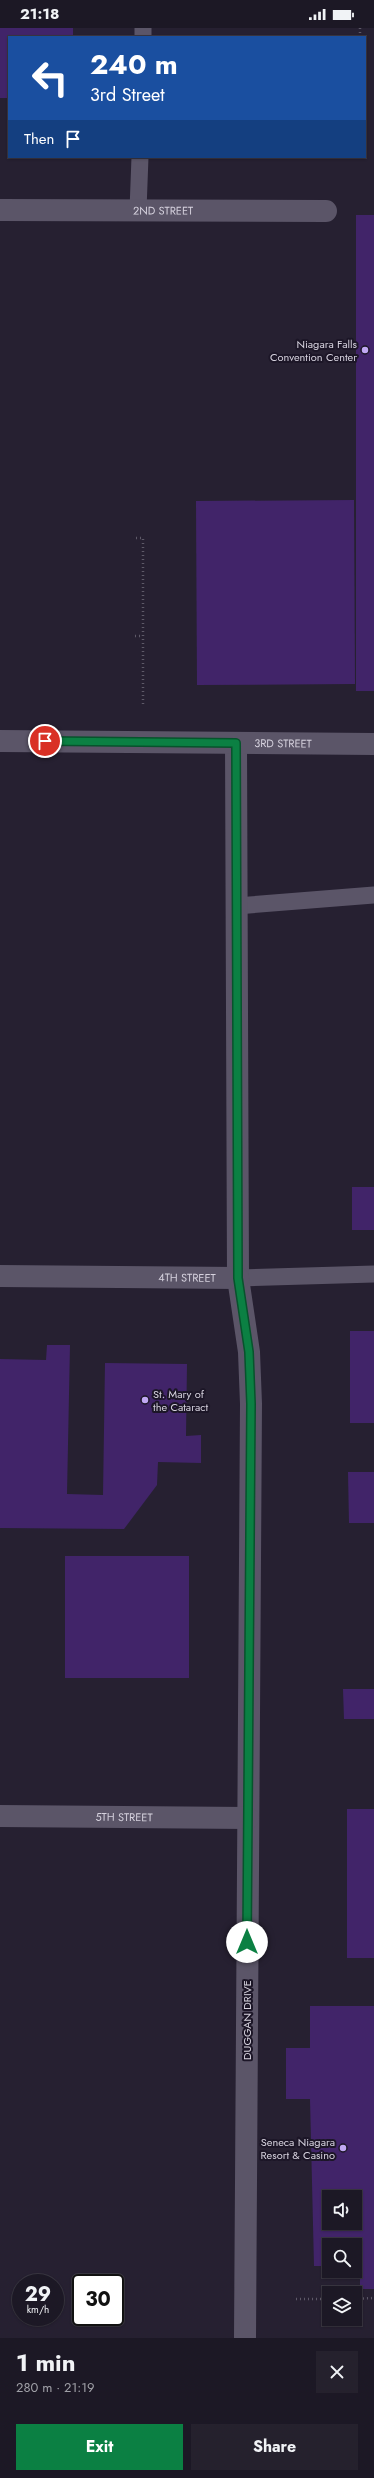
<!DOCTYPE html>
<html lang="en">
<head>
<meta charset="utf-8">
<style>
	body { margin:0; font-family:Jost,sans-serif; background:#25212d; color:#f1f3f6; height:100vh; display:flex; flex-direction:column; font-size:15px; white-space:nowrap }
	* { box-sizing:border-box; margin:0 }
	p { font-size:13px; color:#a0a0a7 }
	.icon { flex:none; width:22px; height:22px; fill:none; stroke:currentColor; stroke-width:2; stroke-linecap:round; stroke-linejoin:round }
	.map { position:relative; height:2310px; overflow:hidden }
	.side { display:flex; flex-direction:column; background:#1c1825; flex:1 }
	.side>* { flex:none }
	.top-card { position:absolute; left:8px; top:8px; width:358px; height:122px; border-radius:0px; box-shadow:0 1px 3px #0004,0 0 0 1px #3a3742; background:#1a4fa0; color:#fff; overflow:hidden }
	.fabs { position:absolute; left:322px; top:2162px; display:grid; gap:8px }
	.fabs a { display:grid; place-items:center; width:40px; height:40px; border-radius:0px; background:#1c1825; box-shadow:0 1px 3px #0004,0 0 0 1px #3a3742; font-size:20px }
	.speed { position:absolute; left:12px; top:2246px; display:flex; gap:8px; font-size:20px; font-weight:700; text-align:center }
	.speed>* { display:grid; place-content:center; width:52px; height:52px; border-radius:50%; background:#1c1825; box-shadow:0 1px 3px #0004,0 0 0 1px #3a3742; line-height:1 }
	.speed small { font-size:10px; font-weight:400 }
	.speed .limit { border:2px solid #111; border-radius:6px; background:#fff; color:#111 }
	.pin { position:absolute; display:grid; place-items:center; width:34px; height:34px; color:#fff; margin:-17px; border:2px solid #fff; border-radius:50%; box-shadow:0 1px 4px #0007 }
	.me { position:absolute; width:44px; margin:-22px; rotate:0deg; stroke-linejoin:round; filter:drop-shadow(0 0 3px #0008) }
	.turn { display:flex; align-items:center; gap:14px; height:84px; padding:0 16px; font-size:18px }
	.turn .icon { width:52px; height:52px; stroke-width:2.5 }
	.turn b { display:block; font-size:28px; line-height:34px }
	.then { display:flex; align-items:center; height:38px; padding:0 16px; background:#0003; gap:8px; font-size:15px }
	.round { display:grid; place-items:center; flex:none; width:42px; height:42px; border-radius:0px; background:#25212d }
	.overview { display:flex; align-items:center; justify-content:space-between; height:68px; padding:0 16px }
	h1 { font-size:24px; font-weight:700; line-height:30px }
	.button { display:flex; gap:8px; margin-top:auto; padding:8px 16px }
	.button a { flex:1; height:46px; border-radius:0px; background:#0b8043; color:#fff; font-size:16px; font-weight:700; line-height:46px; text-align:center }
	.button a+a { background:#25212d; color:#f1f3f6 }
	.status { display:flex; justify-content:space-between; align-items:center; height:28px; padding:0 20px; background:#1c1825; direction:ltr }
	.status svg { height:11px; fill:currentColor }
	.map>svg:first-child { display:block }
</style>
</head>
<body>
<div class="status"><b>21:18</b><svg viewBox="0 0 49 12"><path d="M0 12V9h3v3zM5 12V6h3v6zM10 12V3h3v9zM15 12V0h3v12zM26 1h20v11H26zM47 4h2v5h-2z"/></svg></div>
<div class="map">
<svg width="374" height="2310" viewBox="0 0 374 2310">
	<rect width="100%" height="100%" fill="#262031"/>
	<g fill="#412469" fill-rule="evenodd">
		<polygon points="0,0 73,0 73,9 9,9 9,70 0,70"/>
		<rect x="356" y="187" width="18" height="476"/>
		<polygon points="354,472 355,656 197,657 196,473"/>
		<rect x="352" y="1159" width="22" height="43"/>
		<rect x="350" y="1303" width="24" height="92"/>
		<polygon points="47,1317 70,1317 67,1466 103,1467 105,1335 187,1336 186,1408 201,1407 201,1435 158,1434 157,1457 124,1501 0,1500 0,1331 46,1332"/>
		<polygon points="348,1444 374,1444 374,1495 349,1495"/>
		<rect x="65" y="1528" width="124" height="122"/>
		<polygon points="343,1661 374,1661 374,1691 344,1691"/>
		<rect x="347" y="1781" width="27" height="149"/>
		<path d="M310,1978H374V2261H360V2238H355V2217H329V2238H314L310,2071H286V2020H310ZM329,2169H355V2195H329Z"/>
	</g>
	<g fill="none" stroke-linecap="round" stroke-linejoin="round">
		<g stroke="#5e5968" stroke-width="2.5" stroke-dasharray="1 3" stroke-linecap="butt">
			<polyline points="360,9 360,0"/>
			<polyline points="136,510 143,510 143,678"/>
			<polyline points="135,608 143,608"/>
			<polyline points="296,2271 329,2271"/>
			<polyline points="355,2271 374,2270"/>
		</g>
		<g stroke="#5b5568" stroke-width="17">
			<polyline points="143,9 143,0"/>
			<polyline points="138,182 140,129"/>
			<polyline points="236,878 374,867"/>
			<polyline points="238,1250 374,1246"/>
		</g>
		<g stroke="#5b5568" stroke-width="22">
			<path id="s1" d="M0,182L326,183"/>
			<polyline points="236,715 238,1250 249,1324 251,1376 245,2310"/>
			<path id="s2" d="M0,1248L238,1250"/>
			<path id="s3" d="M0,1788L248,1790"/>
		</g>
		<path stroke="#5b5568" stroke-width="22" id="s4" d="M0,713L374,716"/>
	</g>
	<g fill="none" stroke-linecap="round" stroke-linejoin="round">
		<g stroke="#07532c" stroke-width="10">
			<polyline id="route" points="45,713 236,715 238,1250 249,1324 251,1376 247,1914"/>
		</g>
		<use href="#route" stroke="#0b8043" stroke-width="7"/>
	</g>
	<g fill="#c1a8f3" stroke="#1c1627" stroke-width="1.5">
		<circle cx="365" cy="322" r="4"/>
		<circle cx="145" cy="1372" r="4"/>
		<circle cx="343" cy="2120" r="4"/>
	</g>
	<g text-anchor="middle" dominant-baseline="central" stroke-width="4" stroke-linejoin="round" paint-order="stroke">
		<g font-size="11" fill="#d6d2de" stroke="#1c1627">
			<text stroke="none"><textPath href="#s1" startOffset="163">2ND STREET</textPath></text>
			<text stroke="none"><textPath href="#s4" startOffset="283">3RD STREET</textPath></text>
			<text stroke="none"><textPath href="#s2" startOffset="187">4TH STREET</textPath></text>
			<text stroke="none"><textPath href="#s3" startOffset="124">5TH STREET</textPath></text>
			<text transform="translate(247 1992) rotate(-90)">DUGGAN DRIVE</text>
		</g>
		<g font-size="11" fill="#d6d2de" stroke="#1c1627" text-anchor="end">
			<text x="357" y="316">Niagara Falls<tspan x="357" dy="13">Convention Center</tspan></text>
			<text x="153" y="1366" text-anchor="start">St. Mary of<tspan x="153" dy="13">the Cataract</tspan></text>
			<text x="335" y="2114">Seneca Niagara<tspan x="335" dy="13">Resort &amp; Casino</tspan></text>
		</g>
	</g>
</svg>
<div class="fabs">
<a><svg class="icon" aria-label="sound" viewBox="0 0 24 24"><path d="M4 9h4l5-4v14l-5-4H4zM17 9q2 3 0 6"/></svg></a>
<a><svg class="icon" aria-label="search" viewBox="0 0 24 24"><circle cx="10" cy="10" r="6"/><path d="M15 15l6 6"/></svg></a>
<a><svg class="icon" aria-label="layers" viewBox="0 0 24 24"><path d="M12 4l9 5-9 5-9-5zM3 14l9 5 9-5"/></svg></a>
</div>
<div class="speed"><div>29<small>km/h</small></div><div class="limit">30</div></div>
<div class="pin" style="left:45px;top:713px;background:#d93025"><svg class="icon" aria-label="arrive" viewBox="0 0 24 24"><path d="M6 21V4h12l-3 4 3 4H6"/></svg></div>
<svg class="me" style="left:247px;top:1914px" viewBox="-20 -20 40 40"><circle r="19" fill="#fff"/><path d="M0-13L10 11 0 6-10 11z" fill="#0b8043"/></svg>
<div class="top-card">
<div class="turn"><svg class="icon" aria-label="left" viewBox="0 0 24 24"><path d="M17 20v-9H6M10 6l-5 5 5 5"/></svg><div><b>240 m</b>3rd Street</div></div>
<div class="then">Then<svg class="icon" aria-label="arrive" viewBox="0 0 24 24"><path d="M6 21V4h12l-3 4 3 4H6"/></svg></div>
</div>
</div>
<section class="side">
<div class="overview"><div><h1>1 min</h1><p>280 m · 21:19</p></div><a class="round"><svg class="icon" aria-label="close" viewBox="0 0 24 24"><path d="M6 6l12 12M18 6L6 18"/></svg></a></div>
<div class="button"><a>Exit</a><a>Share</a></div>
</section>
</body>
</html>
